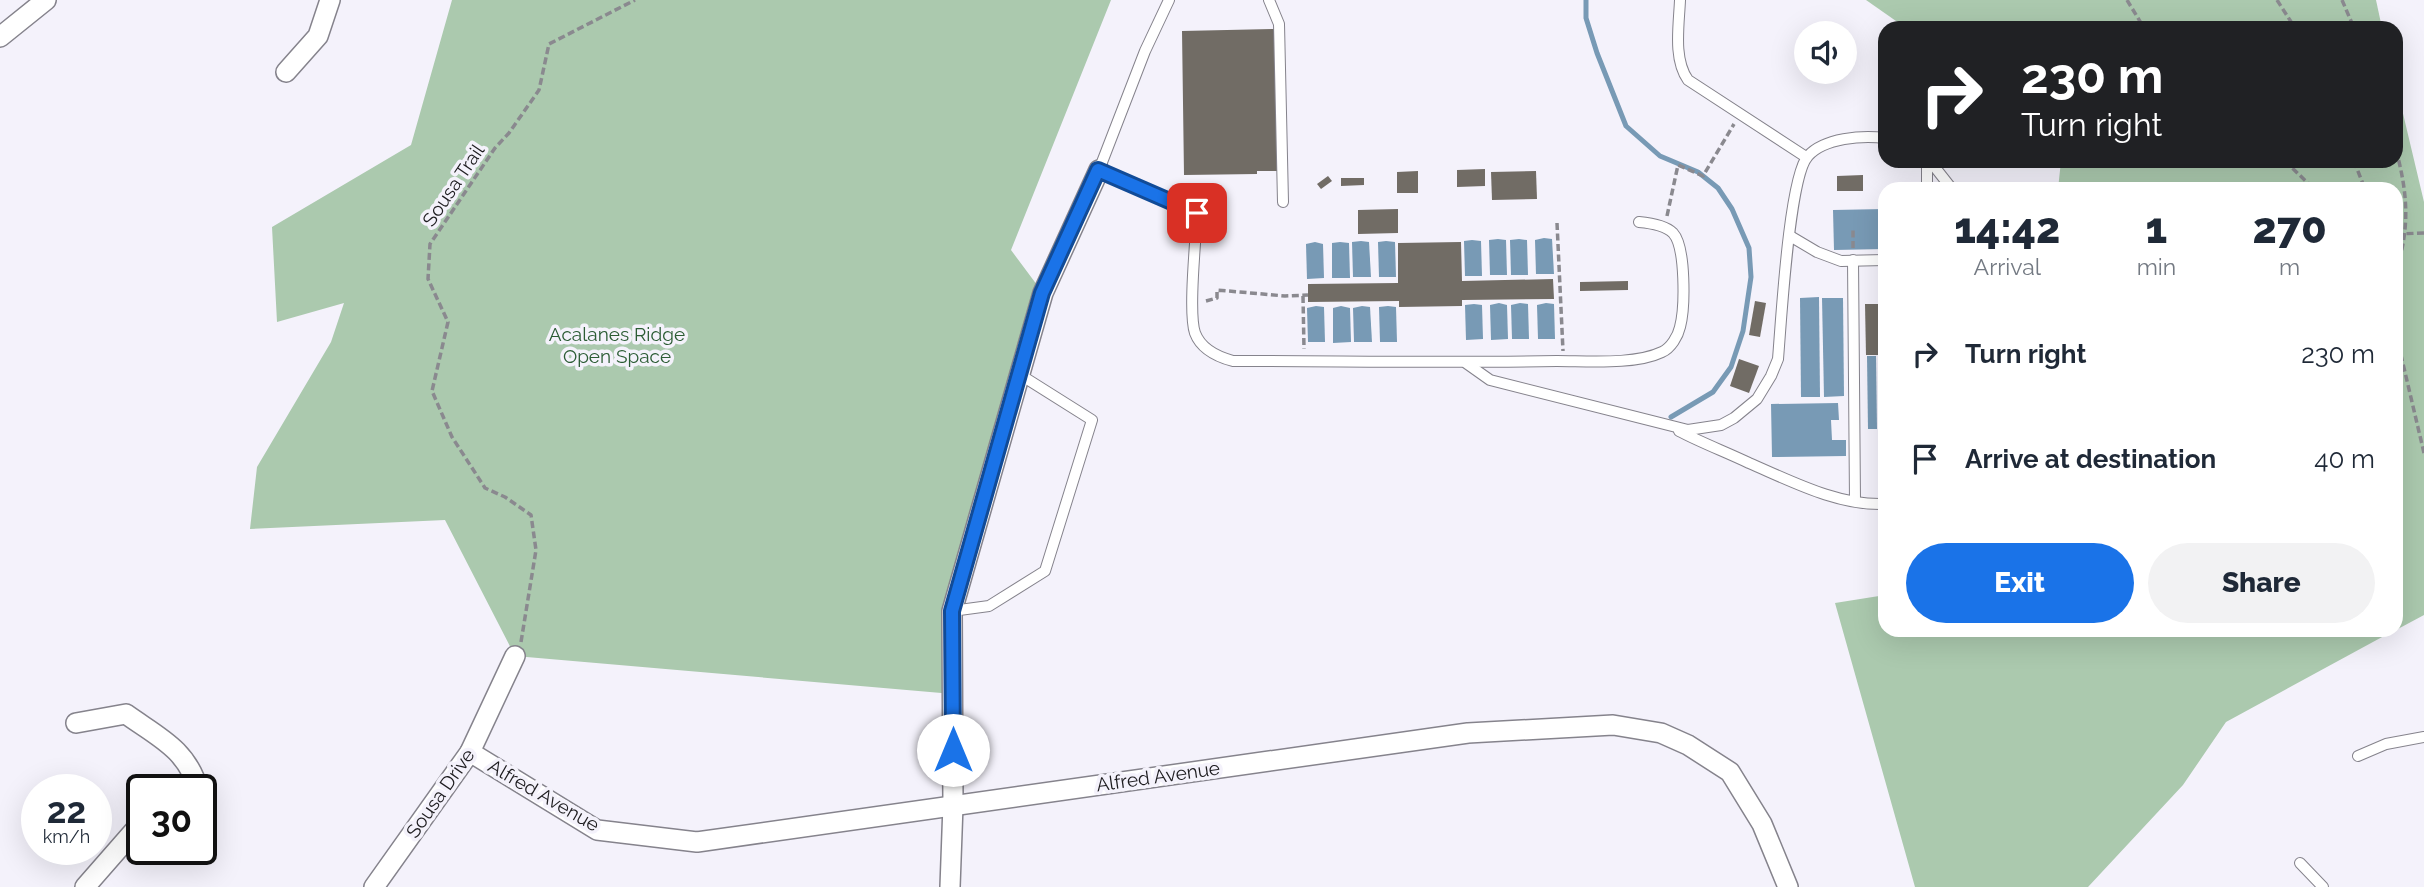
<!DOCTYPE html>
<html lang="en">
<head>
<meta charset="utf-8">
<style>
	body { margin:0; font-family:Raleway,sans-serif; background:#f2f2f3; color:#1f2937; height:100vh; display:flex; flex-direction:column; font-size:26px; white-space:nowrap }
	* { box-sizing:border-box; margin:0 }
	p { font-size:23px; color:#747a83 }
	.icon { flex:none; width:38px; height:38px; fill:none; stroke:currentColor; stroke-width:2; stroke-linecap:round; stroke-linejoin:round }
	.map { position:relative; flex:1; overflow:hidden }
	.panel { position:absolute; left:1878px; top:182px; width:525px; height:455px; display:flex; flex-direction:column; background:#fff; border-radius:21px; box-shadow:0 7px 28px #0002 }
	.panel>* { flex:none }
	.hud { position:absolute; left:1878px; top:21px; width:525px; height:147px; border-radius:21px; box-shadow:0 7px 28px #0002; background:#202124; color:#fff; overflow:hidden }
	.tools { position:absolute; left:1794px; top:21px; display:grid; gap:14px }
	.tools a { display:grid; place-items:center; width:63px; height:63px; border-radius:50%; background:#fff; box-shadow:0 7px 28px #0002; font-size:35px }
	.speed { position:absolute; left:21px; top:774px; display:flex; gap:14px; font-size:35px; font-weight:700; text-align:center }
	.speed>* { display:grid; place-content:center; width:91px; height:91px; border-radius:50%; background:#fff; box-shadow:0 7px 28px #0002; line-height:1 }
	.speed small { font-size:18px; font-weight:400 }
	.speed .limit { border:4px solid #111; border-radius:10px; background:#fff; color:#111 }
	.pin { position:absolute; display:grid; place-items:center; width:60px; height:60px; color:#fff; margin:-30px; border-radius:14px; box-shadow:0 4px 10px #0006 }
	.me { position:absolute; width:77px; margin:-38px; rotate:0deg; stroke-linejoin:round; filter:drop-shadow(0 0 5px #0008) }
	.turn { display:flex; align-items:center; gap:24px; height:147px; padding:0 28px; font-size:32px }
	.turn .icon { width:91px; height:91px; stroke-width:2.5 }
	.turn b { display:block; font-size:49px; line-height:60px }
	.eta { display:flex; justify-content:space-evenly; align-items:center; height:119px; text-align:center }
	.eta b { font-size:42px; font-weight:800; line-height:49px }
	.button { display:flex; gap:14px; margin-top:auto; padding:14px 28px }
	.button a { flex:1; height:80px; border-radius:42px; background:#1a73e8; color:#fff; font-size:28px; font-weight:800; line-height:80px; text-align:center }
	.button a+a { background:#f2f2f3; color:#1f2937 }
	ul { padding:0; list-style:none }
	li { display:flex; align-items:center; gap:21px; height:105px; padding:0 28px }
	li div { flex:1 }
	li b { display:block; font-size:26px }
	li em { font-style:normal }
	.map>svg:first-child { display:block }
</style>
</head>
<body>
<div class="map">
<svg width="2424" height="887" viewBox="0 0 2424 887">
	<rect width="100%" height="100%" fill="#f4f2fb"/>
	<g fill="#abc9ae">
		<polygon points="452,0 1111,0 1011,250 1043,293 952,611 953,694 515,656 445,520 250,529 257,467 331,342 344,303 277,322 272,227 411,145"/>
		<polygon points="1866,0 2376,0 2382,28 1906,28"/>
		<polygon points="2396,84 2424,202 2424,615 2396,630 2396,189 2058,189 2061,161 2396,161"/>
		<polygon points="1885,592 1885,630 2395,630 2226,722 2183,785 2088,887 1915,887 1835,603 1879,596"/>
	</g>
	<g fill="#789ab5">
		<polygon points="1885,209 1885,249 1834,250 1833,210"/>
		<polygon points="1544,238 1552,239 1554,274 1536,274 1535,240"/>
		<polygon points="1498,239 1506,240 1507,275 1490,275 1489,240"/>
		<polygon points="1519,239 1527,240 1528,275 1511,275 1510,240"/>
		<polygon points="1472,240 1481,241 1482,276 1465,276 1464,241"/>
		<polygon points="1361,241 1369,242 1371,277 1353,277 1352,242"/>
		<polygon points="1386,241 1395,242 1396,277 1379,277 1378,242"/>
		<polygon points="1315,242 1323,244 1324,278 1307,279 1306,244"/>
		<polygon points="1340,242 1349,243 1350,278 1332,278 1332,243"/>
		<polygon points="1819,297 1820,397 1801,397 1800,298"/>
		<polygon points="1822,298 1843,298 1844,396 1824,397"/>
		<polygon points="1499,303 1507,305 1508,339 1491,340 1490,305"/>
		<polygon points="1520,303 1528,304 1529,339 1512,339 1511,305"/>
		<polygon points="1546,303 1554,304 1555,339 1538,339 1537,305"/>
		<polygon points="1474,304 1482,305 1483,339 1466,340 1465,305"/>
		<polygon points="1316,306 1324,307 1325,342 1308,342 1307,308"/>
		<polygon points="1341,306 1350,308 1351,342 1333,343 1333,308"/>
		<polygon points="1362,306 1370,307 1372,342 1354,342 1353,308"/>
		<polygon points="1388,306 1396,307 1397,342 1380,342 1379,307"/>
		<polygon points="1876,356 1877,429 1868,429 1867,356"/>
		<polygon points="1879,356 1885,356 1885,429 1880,429"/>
		<polygon points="1838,403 1839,420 1831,420 1832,440 1846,440 1846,456 1772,457 1771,404"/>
	</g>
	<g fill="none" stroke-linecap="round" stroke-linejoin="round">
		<polyline stroke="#789ab5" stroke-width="5" points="1586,0 1586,18 1597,53 1626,126 1660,156 1698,172 1718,188 1732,209 1749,248 1751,277 1743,331 1731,367 1713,392 1671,417"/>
	</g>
	<g fill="#716c65">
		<polygon points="1275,29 1277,171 1257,171 1257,174 1184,175 1182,31"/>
		<polygon points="1485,169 1485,186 1457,187 1457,170"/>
		<polygon points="1418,171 1418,193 1397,193 1397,172"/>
		<polygon points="1536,171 1537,199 1492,200 1491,172"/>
		<polygon points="1863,175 1863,191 1837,191 1837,176"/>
		<polygon points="1328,176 1332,181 1321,189 1317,184"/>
		<polygon points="1341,178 1364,178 1364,185 1341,186"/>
		<polygon points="1398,209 1398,233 1358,234 1358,210"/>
		<polygon points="1461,242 1462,281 1553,279 1554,299 1462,300 1462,306 1399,307 1399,301 1308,302 1308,284 1398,283 1398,243"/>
		<polygon points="1628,281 1628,290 1580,291 1580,282"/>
		<polygon points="1755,301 1766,303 1760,337 1749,335"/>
		<polygon points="1865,304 1885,304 1885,355 1866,355"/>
		<polygon points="1739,359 1759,366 1749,393 1730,386"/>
	</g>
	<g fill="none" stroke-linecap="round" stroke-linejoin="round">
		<g stroke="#85838c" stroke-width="12">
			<g id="service">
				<path d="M1169,0L1145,51L1099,170L1197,213C1196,238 1188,313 1195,333C1201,349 1218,357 1233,361C1341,361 1449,363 1557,361C1588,361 1635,365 1662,352C1671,348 1678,336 1680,327C1685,308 1686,247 1673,233C1665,225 1650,223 1639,222"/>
				<polyline points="1269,0 1279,24 1283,202"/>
				<path d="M1680,0C1679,25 1673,59 1688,80L1806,157"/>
				<polyline points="1930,161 1952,189"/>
				<polyline points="1927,189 1927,161"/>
				<polyline points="1790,236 1817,252 1841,261 1885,260"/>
				<polyline points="1853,260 1855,501"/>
				<path d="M1466,363L1490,380L1688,430L1721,425L1734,418L1757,399L1771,376L1778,359C1781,324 1789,176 1808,156C1824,138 1862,135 1885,138"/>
				<path d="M1679,431C1702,443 1726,452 1749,463C1791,481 1838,506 1885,504"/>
				<polyline points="952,611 989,606 1045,571 1092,420 1019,374"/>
				<polyline points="2358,756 2386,744 2424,737"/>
				<polyline points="2300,863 2323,887"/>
			</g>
		</g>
		<g stroke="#85838c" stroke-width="22">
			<g id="minor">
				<polyline points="0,37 46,0"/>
				<polyline points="286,72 318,36 330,0"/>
				<path d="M76,723L126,714C158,737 187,749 198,789"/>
				<polyline points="470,752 597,830 697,842 1468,733 1613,725 1661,733 1688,745 1730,772 1762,824 1788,887"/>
				<polyline points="85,887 134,831 142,830"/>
				<polyline points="374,887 470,752 515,656"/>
				<polyline points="950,887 953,805 952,611 1043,293 1099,170"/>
			</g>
		</g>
		<g stroke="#8a898f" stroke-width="3.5" stroke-dasharray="7 3.5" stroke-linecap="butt">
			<polyline points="2127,0 2144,28"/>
			<polyline points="2277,0 2295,28"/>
			<polyline points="2342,0 2354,28"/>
			<path d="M2396,150C2408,194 2410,228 2396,271"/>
			<polyline points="2285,161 2314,189"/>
			<polyline points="2354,161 2365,189"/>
			<polyline points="1667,216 1678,165 1703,176 1734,124"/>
			<polyline points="1557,223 1563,351"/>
			<polyline points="2396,234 2424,233"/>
			<polyline points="1853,248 1853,229"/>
			<polyline points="1303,296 1304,349"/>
			<polyline points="1206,301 1217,298 1217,290 1285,296 1308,295"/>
			<polyline points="2396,334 2424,453"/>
			<polyline points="521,642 536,550 531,515 505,497 485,488 452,437 432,391 448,322 428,279 430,244 495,148 509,133 539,90 549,44 635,0"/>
		</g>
		<use href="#service" stroke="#fff" stroke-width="10"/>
		<use href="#minor" stroke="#fff" stroke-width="19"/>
	</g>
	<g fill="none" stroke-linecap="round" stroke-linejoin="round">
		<g stroke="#114b97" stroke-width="18">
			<polyline id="route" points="953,750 952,611 1042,293 1098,170 1197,213"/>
		</g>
		<use href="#route" stroke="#1a73e8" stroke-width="12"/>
	</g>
	<g text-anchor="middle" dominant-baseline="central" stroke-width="7" stroke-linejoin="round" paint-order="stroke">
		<g font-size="19" fill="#1c1b1e" stroke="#f4f2fb">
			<text transform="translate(453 185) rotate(-56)">Sousa Trail</text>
			<text transform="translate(1158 776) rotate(-8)">Alfred Avenue</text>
			<text transform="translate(440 793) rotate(-55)">Sousa Drive</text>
			<text transform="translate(544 795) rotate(30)">Alfred Avenue</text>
		</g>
		<g font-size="19" fill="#2b5c34" stroke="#f4f2fb">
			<text x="617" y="334">Acalanes Ridge<tspan x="617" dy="22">Open Space</tspan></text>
		</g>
	</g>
</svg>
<div class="tools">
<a><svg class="icon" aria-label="sound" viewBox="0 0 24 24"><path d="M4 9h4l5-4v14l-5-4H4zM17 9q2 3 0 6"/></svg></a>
</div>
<div class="speed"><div>22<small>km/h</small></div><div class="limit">30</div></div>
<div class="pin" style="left:1197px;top:213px;background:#d93025"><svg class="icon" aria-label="arrive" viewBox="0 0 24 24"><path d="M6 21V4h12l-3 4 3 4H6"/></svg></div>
<svg class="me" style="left:953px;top:750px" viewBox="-20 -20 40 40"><circle r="19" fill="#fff"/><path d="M0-13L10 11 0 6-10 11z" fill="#1a73e8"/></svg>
<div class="hud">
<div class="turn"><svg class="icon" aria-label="right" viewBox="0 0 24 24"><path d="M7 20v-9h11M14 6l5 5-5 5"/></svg><div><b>230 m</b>Turn right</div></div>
</div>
<section class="panel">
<div class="eta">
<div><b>14:42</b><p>Arrival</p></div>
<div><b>1</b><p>min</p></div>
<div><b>270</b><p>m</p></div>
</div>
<ul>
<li><svg class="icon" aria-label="right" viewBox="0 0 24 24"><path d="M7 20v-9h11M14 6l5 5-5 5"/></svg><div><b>Turn right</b></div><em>230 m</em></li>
<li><svg class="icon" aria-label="arrive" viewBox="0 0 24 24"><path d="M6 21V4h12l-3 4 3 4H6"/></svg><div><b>Arrive at destination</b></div><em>40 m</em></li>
</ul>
<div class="button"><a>Exit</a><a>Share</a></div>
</section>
</div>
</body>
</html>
